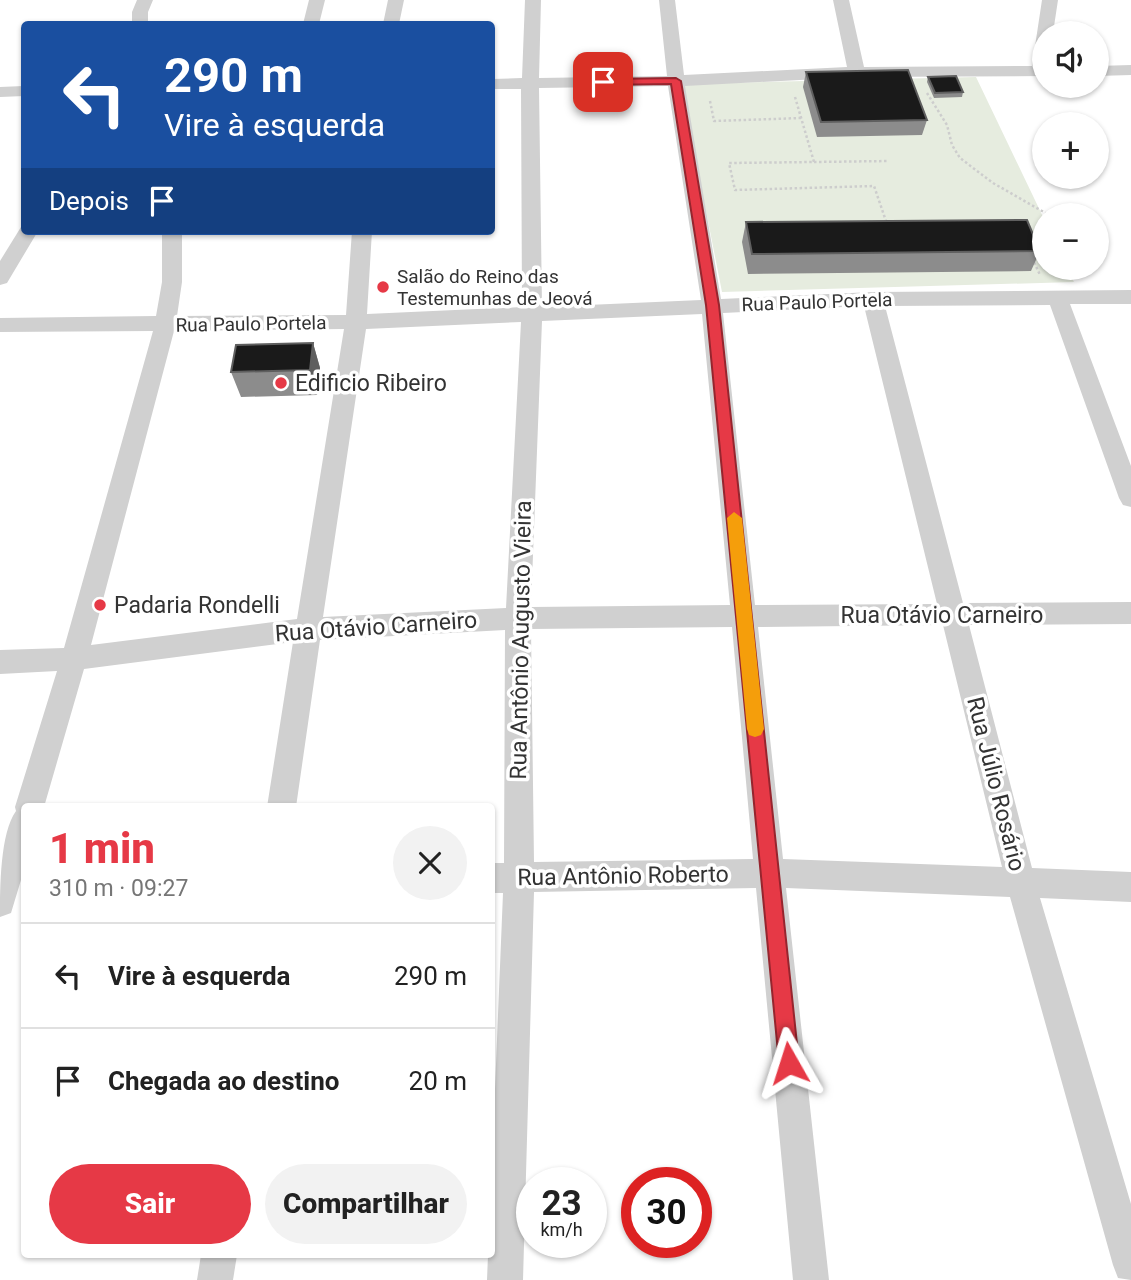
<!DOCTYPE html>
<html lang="pt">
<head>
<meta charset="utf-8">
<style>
	body { margin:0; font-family:Roboto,sans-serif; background:#f2f2f2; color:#222; height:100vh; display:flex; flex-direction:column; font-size:26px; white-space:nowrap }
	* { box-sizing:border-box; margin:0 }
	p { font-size:23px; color:#767676 }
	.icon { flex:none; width:38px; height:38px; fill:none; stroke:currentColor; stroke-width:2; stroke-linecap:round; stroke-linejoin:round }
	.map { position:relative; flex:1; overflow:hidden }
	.side { position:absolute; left:21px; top:803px; width:474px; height:455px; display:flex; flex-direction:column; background:#fff; border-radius:7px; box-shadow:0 2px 5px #0004 }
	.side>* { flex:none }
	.banner { position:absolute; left:21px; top:21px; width:474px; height:214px; border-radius:7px; box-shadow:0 2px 5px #0004; background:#1a4fa0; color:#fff; overflow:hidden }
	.fabs { position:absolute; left:1032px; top:21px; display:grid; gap:14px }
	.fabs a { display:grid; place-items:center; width:77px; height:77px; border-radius:50%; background:#fff; box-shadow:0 2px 5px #0004; font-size:35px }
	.speed { position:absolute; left:516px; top:1167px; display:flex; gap:14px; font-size:35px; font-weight:700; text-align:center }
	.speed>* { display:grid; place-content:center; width:91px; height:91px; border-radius:50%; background:#fff; box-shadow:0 2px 5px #0004; line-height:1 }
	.speed small { font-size:18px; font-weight:400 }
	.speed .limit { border:10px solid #d22; background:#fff; color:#111 }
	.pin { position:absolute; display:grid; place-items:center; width:60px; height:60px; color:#fff; margin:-30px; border-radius:14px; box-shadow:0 4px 10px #0006 }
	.me { position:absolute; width:77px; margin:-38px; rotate:354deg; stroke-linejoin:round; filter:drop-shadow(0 0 5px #0008) }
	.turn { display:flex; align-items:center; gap:24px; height:147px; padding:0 28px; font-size:32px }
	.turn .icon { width:91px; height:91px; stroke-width:2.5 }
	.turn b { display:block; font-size:49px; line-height:60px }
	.then { display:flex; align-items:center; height:66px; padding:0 28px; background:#0003; gap:14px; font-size:26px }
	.round { display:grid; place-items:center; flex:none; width:74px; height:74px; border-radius:37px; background:#f2f2f2 }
	.head { display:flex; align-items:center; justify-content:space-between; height:119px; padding:0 28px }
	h1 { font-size:42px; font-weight:800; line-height:52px; color:#e63946 }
	.button { display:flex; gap:14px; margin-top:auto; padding:14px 28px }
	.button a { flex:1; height:80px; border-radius:42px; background:#e63946; color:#fff; font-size:28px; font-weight:800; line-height:80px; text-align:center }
	.button a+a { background:#f2f2f2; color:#222 }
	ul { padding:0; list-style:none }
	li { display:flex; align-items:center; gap:21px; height:105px; padding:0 28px; border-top:2px solid #e0e0e0 }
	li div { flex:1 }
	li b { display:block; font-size:26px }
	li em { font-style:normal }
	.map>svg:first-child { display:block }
</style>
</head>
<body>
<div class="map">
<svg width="1131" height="1280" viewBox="0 0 1131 1280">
	<rect width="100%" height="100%" fill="#fff"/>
	<polygon fill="#e6ecdf" points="976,77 1045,221 1045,268 1067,268 1074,282 722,292 681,84"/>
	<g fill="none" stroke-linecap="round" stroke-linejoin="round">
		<g stroke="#cdcdcd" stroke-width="2.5" stroke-dasharray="2.5 2.5" stroke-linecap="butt">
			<polyline points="927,93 947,125 952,145 960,158 993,183 1049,215"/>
			<polyline points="795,97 814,162 729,163 735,190 874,186 887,224"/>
			<polyline points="710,101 714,121 802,118"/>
			<polyline points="814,162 889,161"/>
			<polyline points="1032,258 1040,275"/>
		</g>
		<g fill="#d0d0d0" fill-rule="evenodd">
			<polygon points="137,0 153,0 148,12 148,24 132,24 132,12"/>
			<polygon points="309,0 325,0 319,24 303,24"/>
			<polygon points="388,0 404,0 399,24 383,24"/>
			<path d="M525,0H541L539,78L667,76L659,0H675L684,75L847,67L833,0H849L864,67L1032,66L1042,0H1058L1053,33H1045V76L857,77L685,86L721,299L873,292L1131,290V304H1070L1131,466V507L1123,505L1119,498L1050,305L885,306L963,603L1131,602V624L969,625L1032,868L1131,872V902L1040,898L1131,1204V1280L1118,1278L1113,1265L1010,897L786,888L829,1280H793L756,888L534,892L523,1280H487L488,1255H492V1162L503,893H492V863H504L505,630L320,640L296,807H267L293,642L84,669L44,807H24V870L11,913L0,917C0,888 0,833 16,811L15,807L57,671L0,674V650L64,648L153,331L0,332V318L156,316L162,282V231H182V282L177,316L346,315L352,231H372L367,314L522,307L521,89H492V79L522,78ZM668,86L701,300L542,307L539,88ZM864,306L937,604L755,605L723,313ZM702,314L730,605L531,607L542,321ZM521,322L506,608L323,617L366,329ZM344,329L297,619L91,645L174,331ZM943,625L1002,867L783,859L758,627ZM732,627L753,859L534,862L531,629Z"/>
			<polygon points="1131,65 1131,75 1097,76 1097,66"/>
			<polygon points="24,86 24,96 0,97 0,87"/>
			<polygon points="24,226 24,231 38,231 7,283 0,285 0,261 21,227"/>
			<polygon points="201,1255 237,1255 233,1280 197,1280"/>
		</g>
	</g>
	<g fill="#8c8c8c">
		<polygon points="806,72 927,120 922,135 817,137 803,87"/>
		<polygon points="928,77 963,92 962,97 934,98 927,82"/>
		<polygon points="746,222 1040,251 1031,271 748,274 742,242"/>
		<polygon points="313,343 320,368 317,395 241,397 231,372"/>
	</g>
	<polygon fill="#5f5f5f" points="313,343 320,368 317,395 310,370"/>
	<g fill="#1a1a1a" stroke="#5f5f5f" stroke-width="2">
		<polygon points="908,70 927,120 821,122 806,72"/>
		<polygon points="956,76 963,92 935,93 928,77"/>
		<polygon points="1027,220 1040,251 752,254 746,222"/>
		<polygon points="313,343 310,370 231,372 236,345"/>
	</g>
	<polygon fill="#e63946" stroke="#96252e" stroke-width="2" points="676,78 681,81 719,305 799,1063 796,1070 789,1073 782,1070 779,1063 706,305 671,84 603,85 598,82 603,79"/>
	<polygon fill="#f59e0b" points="734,512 742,518 764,729 761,735 755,737 749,735 747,729 727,518"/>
	<g fill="#e63946" stroke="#fff" stroke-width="2.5">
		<circle cx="383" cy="287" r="7"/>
		<circle cx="281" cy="383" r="7"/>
		<circle cx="100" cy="605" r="7"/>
	</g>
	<g text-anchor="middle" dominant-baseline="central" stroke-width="7" stroke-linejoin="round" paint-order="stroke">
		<g font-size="19" fill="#333" stroke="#fff" text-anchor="start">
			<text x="397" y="276">Salão do Reino das<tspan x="397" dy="22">Testemunhas de Jeová</tspan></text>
		</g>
		<g font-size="19" fill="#333" stroke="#fff">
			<text transform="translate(817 302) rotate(-2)">Rua Paulo Portela</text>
			<text transform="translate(251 324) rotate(-1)">Rua Paulo Portela</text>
		</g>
		<g font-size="23" fill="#333" stroke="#fff" text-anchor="start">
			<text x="295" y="383">Edificio Ribeiro</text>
			<text x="114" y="605">Padaria Rondelli</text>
		</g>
		<g font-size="23" fill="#333" stroke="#fff">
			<text x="942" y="615">Rua Otávio Carneiro</text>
			<text transform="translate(376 627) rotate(-4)">Rua Otávio Carneiro</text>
			<text transform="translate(521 640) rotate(-89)">Rua Antônio Augusto Vieira</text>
			<text transform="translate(996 784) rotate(76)">Rua Júlio Rosário</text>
			<text transform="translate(623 876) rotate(-1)">Rua Antônio Roberto</text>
		</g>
	</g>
</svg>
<div class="fabs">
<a><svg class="icon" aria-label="sound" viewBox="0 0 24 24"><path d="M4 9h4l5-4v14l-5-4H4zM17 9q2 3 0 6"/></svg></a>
<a>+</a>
<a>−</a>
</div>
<div class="speed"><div>23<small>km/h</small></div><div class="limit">30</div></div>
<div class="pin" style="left:603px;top:82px;background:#d93025"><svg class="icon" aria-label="arrive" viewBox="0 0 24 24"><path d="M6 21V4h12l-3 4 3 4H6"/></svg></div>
<svg class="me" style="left:789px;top:1063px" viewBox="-20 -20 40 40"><path d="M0-17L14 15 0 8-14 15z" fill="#e63946" stroke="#fff" stroke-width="4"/></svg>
<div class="banner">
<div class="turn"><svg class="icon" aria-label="left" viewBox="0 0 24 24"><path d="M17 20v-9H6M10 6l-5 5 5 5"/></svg><div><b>290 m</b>Vire à esquerda</div></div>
<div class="then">Depois<svg class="icon" aria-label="arrive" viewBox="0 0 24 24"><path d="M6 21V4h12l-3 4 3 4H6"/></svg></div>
</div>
<section class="side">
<div class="head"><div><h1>1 min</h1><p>310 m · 09:27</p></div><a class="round"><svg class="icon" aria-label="close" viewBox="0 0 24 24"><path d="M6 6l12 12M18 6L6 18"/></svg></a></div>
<ul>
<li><svg class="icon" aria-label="left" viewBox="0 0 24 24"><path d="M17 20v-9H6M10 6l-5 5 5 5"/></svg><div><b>Vire à esquerda</b></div><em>290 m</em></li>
<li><svg class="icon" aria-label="arrive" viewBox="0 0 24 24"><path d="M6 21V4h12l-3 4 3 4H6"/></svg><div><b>Chegada ao destino</b></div><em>20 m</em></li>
</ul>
<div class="button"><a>Sair</a><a>Compartilhar</a></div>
</section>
</div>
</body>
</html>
